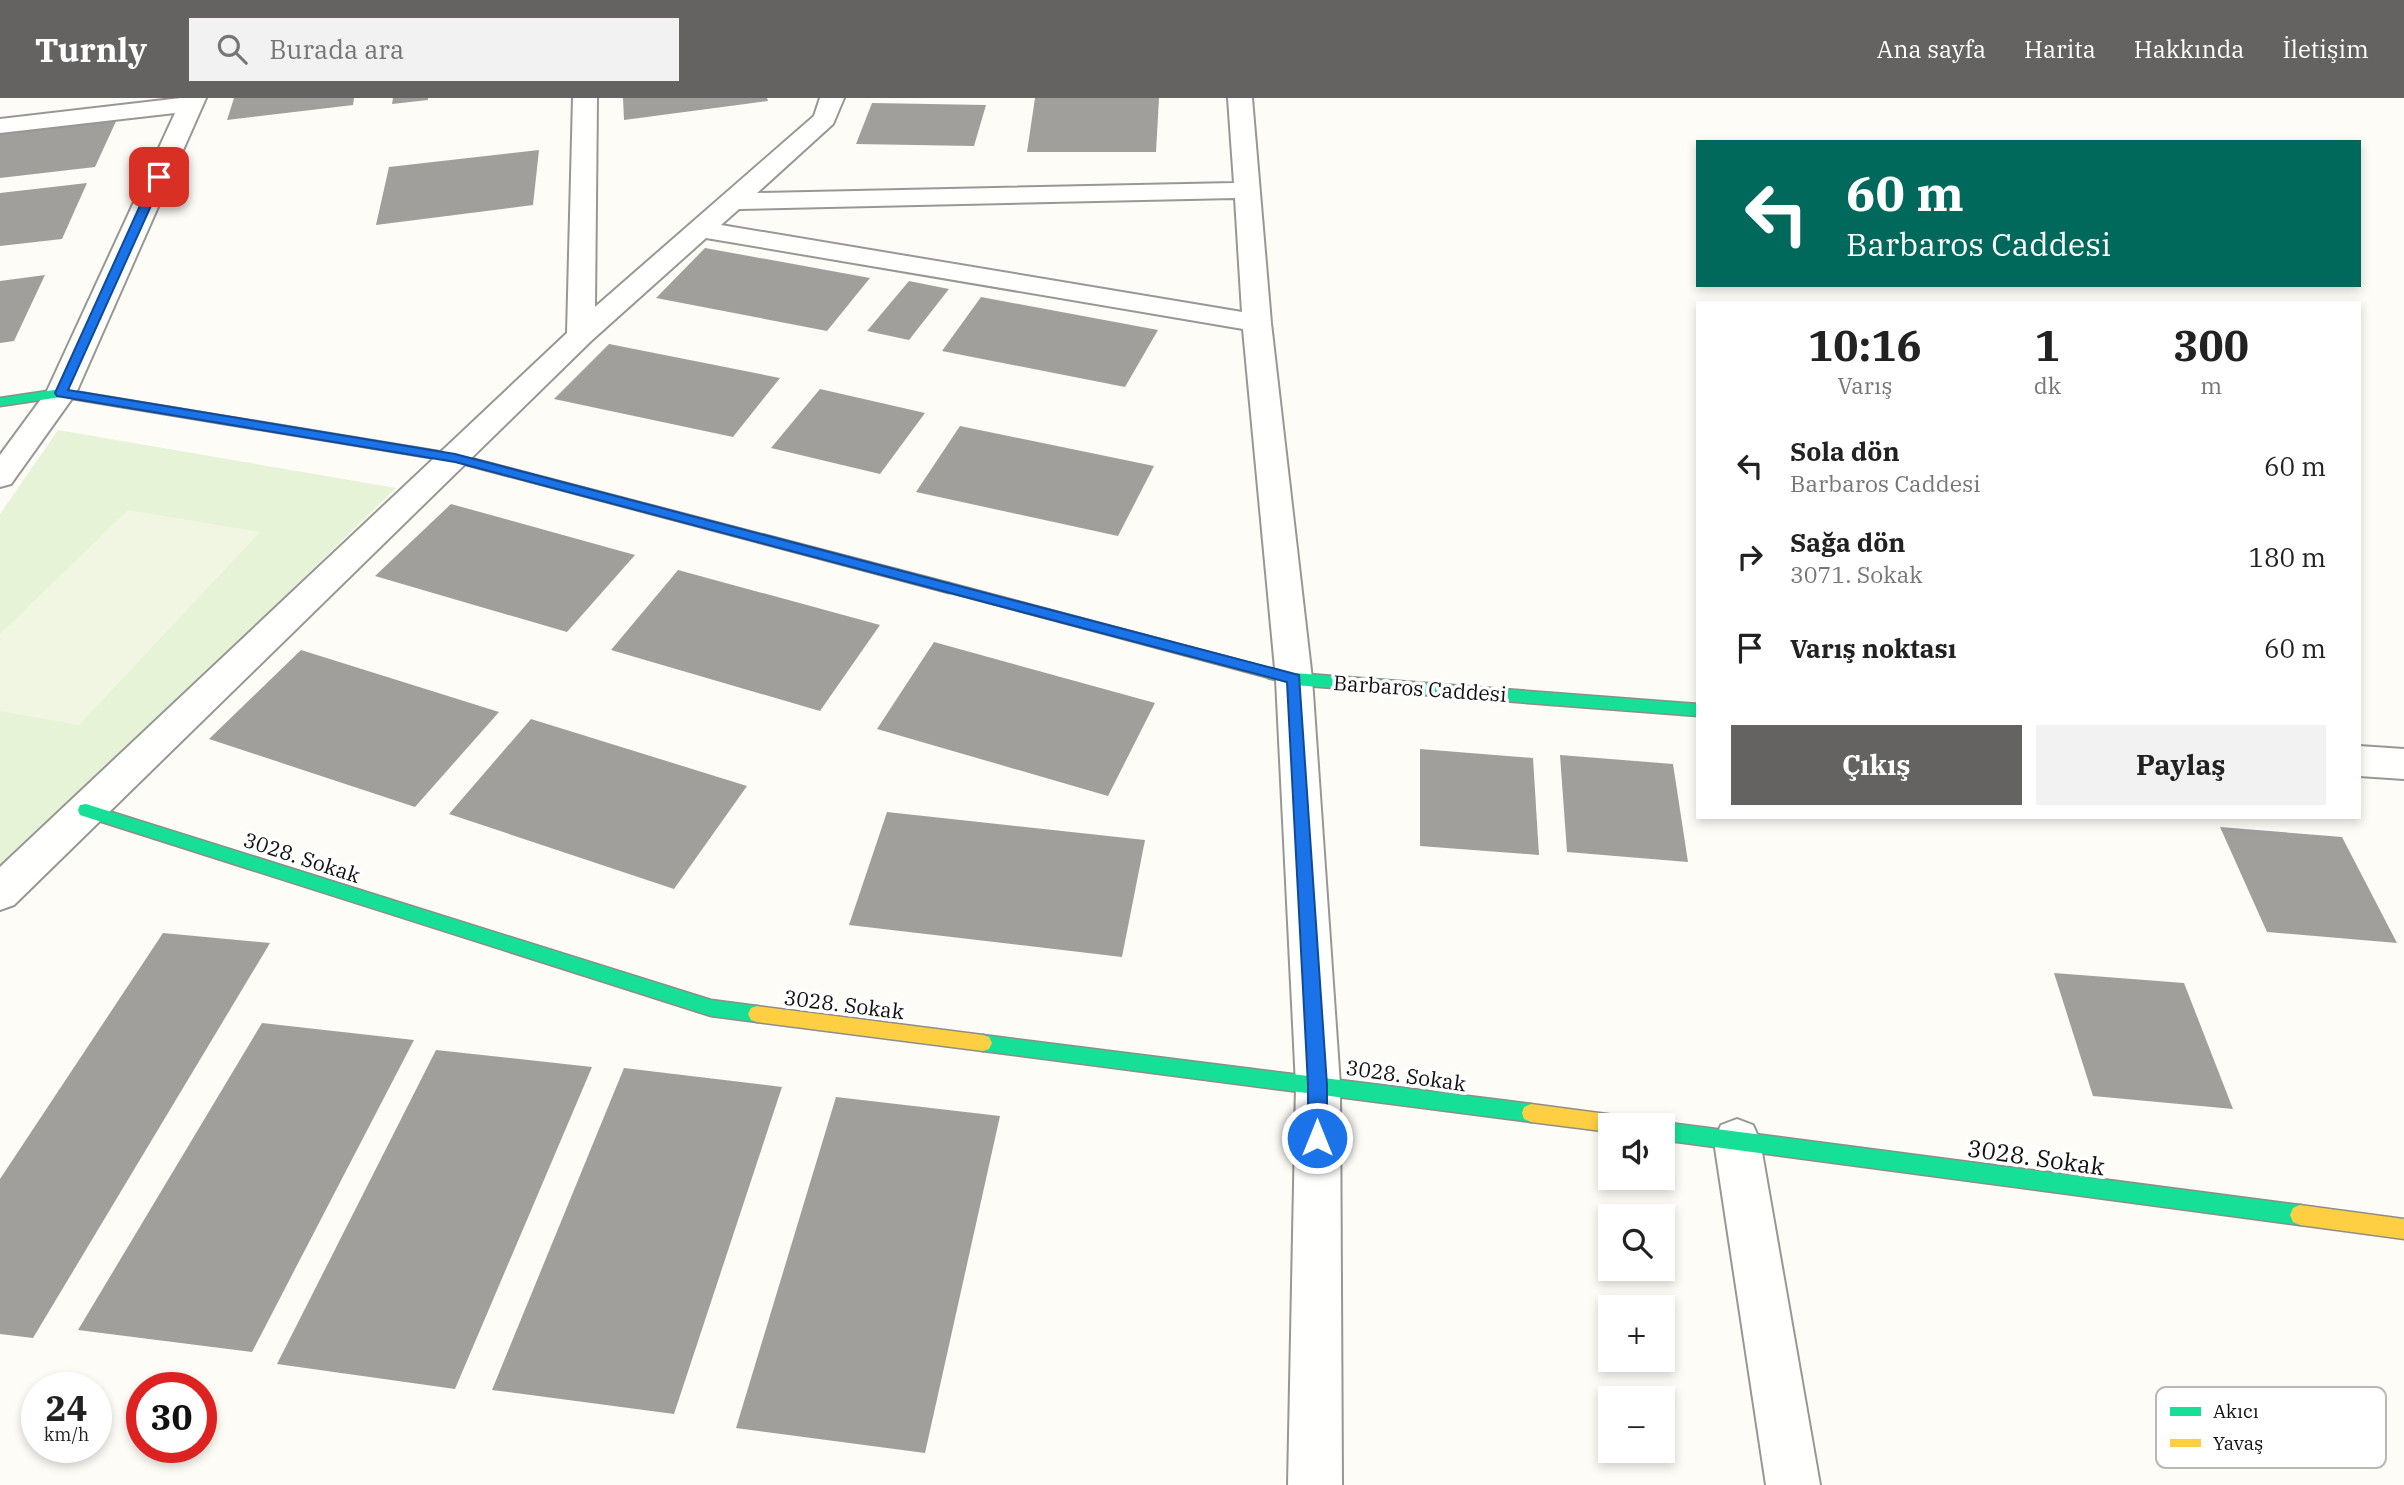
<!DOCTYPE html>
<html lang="tr">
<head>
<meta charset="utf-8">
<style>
	body { margin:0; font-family:"IBM Plex Serif",serif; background:#f2f2f2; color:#222; height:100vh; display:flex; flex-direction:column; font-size:26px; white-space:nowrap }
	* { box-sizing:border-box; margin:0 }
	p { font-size:23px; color:#767676 }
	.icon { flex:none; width:38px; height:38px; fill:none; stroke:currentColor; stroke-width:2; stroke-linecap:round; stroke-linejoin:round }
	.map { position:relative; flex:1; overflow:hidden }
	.panel { position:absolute; left:1696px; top:203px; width:665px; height:518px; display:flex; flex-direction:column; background:#fff; border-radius:0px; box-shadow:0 4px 10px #0003 }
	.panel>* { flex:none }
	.hud { position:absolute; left:1696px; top:42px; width:665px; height:147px; border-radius:0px; box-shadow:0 4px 10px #0003; background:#00695c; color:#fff; overflow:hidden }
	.fabs { position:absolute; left:1598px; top:1015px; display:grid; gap:14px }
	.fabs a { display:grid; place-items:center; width:77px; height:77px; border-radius:0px; background:#fff; box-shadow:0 4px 10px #0003; font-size:35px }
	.speed { position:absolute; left:21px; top:1274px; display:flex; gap:14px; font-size:35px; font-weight:700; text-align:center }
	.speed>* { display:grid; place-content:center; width:91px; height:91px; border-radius:50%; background:#fff; box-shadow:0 4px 10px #0003; line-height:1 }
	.speed small { font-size:18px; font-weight:400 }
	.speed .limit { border:10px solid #d22; background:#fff; color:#111 }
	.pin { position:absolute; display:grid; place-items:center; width:60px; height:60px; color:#fff; margin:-30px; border-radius:14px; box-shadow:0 4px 10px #0006 }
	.me { position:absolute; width:77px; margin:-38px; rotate:0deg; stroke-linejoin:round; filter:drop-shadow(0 0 5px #0008) }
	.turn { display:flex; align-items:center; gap:24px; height:147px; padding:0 35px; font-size:32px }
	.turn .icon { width:91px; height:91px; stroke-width:2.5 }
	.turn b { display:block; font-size:49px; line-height:60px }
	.eta { display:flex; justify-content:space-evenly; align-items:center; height:119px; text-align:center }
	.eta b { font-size:42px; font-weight:700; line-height:49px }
	.button { display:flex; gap:14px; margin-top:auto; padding:14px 35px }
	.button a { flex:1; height:80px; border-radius:0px; background:#646362; color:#fff; font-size:28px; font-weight:700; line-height:80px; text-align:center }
	.button a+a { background:#f2f2f2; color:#222 }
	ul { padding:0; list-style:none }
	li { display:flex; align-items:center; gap:21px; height:91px; padding:0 35px }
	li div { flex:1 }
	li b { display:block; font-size:26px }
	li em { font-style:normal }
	header { display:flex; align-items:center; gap:42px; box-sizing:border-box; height:98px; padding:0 35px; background:#646362; color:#fff }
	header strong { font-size:33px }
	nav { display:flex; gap:38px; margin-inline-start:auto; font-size:24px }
	.search { width:490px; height:63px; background:#f2f2f2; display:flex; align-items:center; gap:18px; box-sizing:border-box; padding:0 24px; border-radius:0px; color:#767676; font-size:26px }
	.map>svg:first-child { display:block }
</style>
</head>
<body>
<header>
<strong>Turnly</strong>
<div class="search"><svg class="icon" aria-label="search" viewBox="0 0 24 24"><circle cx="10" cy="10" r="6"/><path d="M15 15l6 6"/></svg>Burada ara</div>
<nav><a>Ana sayfa</a><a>Harita</a><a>Hakkında</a><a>İletişim</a></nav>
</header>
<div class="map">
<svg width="2404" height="1387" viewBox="0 0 2404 1387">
	<rect width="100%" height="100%" fill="#fdfcf7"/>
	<polygon fill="#e7f3d7" points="58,332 396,390 0,776 0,416"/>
	<polygon fill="#f0f6e1" points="128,412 260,434 79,627 0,613 0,536"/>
	<g fill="#a19f9c">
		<polygon points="234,0 354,0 353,7 227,22"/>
		<polygon points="393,0 428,0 428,2 392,6"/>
		<polygon points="623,0 767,0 768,3 624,22"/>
		<polygon points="1035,0 1159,0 1156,54 1027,54"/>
		<polygon points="872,5 986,7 974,48 856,46"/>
		<polygon points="118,19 95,69 0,80 0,32"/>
		<polygon points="539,52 533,107 376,127 389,69"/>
		<polygon points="87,85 62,141 0,148 0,95"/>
		<polygon points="705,150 870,180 827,233 656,200"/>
		<polygon points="45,177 14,243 0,245 0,183"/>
		<polygon points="909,183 949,191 909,242 867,233"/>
		<polygon points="981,199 1158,232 1125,289 942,253"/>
		<polygon points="609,246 780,280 733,339 554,301"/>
		<polygon points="820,291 925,315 880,376 771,350"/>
		<polygon points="960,328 1154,368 1118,438 916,394"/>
		<polygon points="451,406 635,457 567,534 375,478"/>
		<polygon points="678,472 880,527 820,613 611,552"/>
		<polygon points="934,544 1155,605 1108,698 877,631"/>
		<polygon points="301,552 499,614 415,709 209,641"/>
		<polygon points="531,621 747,688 674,791 449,716"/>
		<polygon points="1420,651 1533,660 1539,757 1420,748"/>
		<polygon points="1560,657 1673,666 1688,764 1567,754"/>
		<polygon points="887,714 1145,742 1122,859 849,827"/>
		<polygon points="2220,729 2342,739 2397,845 2267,834"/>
		<polygon points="163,835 270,845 33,1240 0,1236 0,1081"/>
		<polygon points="2054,875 2184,885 2233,1011 2093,998"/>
		<polygon points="262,925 414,942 252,1254 78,1232"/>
		<polygon points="436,952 592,969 455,1291 277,1266"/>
		<polygon points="624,970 782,989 674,1316 492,1292"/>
		<polygon points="836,999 1000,1018 925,1355 736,1330"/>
	</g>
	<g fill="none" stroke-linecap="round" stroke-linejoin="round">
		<g stroke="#979795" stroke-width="4">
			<g id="street">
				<polygon points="181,0 206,0 76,295 11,386 0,389 0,357 47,293 175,15 0,35 0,21"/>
				<path d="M573,0H597L595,209L814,18L820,0H844L833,26L757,95L1234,85L1228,0H1252L1271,225L1312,581L1340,987L1342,1387H1288L1296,987L1276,581L1243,231L706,140L591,243L14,807L0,812V769L567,235ZM1235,100L1242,214L721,127L739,111Z"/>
				<polygon points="2359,648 2404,651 2404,681 2359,678"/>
				<polygon points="1737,1021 1753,1027 1760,1043 1820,1387 1766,1387 1714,1043 1721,1027"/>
			</g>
		</g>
		<g stroke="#8e8d8b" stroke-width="3">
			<g id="fast">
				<polygon points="61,291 455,356 949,485 956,490 949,495 455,364 61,299 0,308 0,300"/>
				<polygon points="1273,571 1294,575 1698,606 1698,618 1294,587 1268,580 1266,576 1268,572"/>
				<polygon points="86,706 711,902 757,908 763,910 766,916 763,922 757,924 711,918 80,717 78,712 80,707"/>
				<polygon points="983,937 1531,1006 1538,1009 1540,1015 1538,1021 1531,1024 983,953 977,951 974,945 977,939"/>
				<polygon points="1662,1024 2300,1107 2307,1110 2310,1117 2307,1124 2300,1127 1662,1042 1662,1027 1655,1027"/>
			</g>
		</g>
		<g stroke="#8e8d8b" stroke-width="3">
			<g id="slow">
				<polygon points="949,485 1273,571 1280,576 1273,581 944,493 942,490"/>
				<polygon points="757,908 983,937 989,939 992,945 989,951 983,953 757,924 751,922 748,916 751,910"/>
				<polygon points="1531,1006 1622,1018 1629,1021 1631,1027 1610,1027 1610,1034 1531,1024 1524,1021 1522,1015 1524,1009"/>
				<polygon points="2300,1107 2404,1121 2404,1141 2300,1127 2293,1124 2290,1117 2293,1110"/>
			</g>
		</g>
		<use href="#street" fill="#fffffe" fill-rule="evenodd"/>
		<use href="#fast" fill="#16e098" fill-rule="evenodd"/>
		<use href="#slow" fill="#ffcf43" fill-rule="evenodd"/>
	</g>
	<polygon fill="#1a73e8" stroke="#114b97" stroke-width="2" points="159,75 164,79 68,292 455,356 1299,577 1327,987 1327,1040 1324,1047 1317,1049 1311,1047 1308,1040 1308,987 1287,584 455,364 57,298 55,295 153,79"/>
	<g text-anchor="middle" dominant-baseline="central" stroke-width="7" stroke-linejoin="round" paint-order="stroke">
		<g font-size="21" fill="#111" stroke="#fff">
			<text transform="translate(1420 590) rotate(4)">Barbaros Caddesi</text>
			<text transform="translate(302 759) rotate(18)">3028. Sokak</text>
			<text transform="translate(844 906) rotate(7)">3028. Sokak</text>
			<text transform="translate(1406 977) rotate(8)">3028. Sokak</text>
		</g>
		<g font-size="24" fill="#111" stroke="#fff">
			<text transform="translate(2036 1059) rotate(8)">3028. Sokak</text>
		</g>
	</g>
	<rect x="2156" y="1289" width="230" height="81" rx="10" fill="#fff" stroke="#b8b8b8" stroke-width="2"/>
	<rect x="2170" y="1309" width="31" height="9" fill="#16e098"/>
	<rect x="2170" y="1341" width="31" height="8" fill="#ffcf43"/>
	<g font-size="19" fill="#111">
		<text x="2213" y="1320">Akıcı</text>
		<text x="2213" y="1352">Yavaş</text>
	</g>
</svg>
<div class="fabs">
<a><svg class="icon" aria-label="sound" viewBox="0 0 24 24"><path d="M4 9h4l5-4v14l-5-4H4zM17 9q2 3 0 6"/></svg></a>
<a><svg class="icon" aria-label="search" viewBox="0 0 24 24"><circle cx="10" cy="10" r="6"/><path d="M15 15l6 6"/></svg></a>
<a>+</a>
<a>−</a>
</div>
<div class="speed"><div>24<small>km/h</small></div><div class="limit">30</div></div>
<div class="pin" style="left:159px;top:79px;background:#d93025"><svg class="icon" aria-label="arrive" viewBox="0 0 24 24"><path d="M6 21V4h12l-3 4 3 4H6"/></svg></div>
<svg class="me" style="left:1317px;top:1040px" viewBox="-20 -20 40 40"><circle r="17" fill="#1a73e8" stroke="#fff" stroke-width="3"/><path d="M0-11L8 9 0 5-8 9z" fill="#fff"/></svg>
<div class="hud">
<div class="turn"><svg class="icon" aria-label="left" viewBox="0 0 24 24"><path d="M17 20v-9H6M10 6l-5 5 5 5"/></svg><div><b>60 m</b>Barbaros Caddesi</div></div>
</div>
<section class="panel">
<div class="eta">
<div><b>10:16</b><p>Varış</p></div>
<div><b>1</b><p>dk</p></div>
<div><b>300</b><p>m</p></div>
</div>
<ul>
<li><svg class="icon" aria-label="left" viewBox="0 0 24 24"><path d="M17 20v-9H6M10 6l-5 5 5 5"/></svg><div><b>Sola dön</b><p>Barbaros Caddesi</p></div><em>60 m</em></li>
<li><svg class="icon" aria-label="right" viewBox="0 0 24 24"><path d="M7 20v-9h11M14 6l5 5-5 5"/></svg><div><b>Sağa dön</b><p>3071. Sokak</p></div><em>180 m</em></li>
<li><svg class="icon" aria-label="arrive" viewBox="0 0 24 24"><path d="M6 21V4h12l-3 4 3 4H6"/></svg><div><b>Varış noktası</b></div><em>60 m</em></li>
</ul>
<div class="button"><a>Çıkış</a><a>Paylaş</a></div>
</section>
</div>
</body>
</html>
